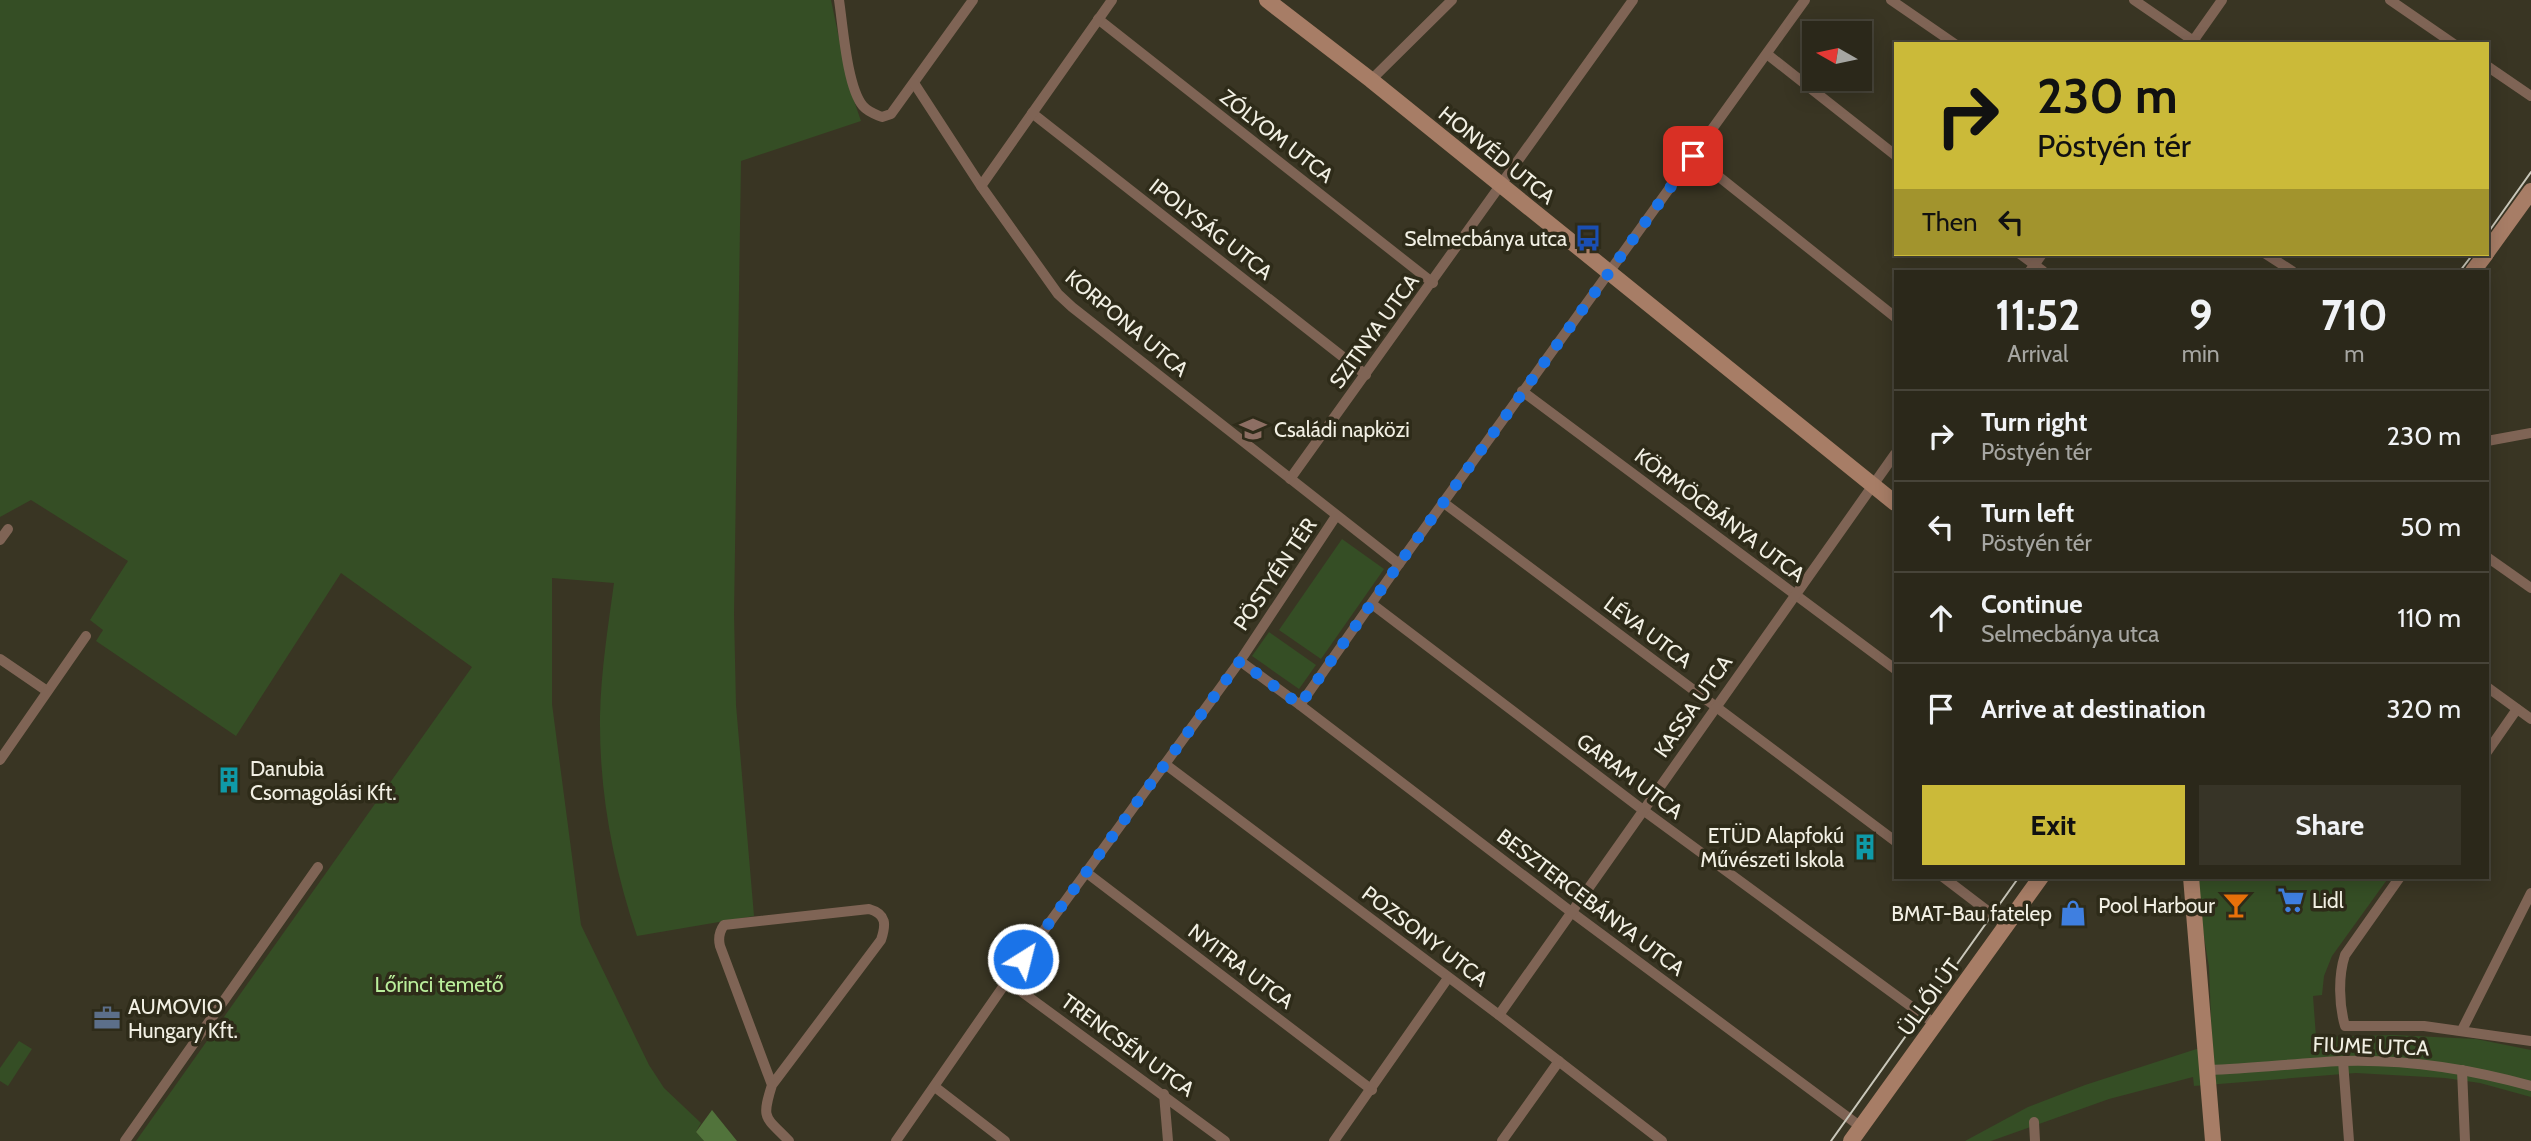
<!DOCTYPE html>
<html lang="en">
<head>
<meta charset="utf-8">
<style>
	body { margin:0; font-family:Cabin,sans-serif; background:#373427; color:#f1f3f6; height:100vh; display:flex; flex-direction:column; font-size:26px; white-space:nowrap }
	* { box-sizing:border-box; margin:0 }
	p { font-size:23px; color:#a6a6a2 }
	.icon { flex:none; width:38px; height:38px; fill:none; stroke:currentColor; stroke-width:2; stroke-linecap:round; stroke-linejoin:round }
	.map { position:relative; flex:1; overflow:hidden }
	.panel { position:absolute; left:1894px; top:270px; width:595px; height:609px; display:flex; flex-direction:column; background:#2b281a; border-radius:0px; box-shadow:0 4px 18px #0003,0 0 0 2px #474439 }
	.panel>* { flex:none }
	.hud { position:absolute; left:1894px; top:42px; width:595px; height:214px; border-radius:0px; box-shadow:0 4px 18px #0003,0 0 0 2px #474439; background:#cbba39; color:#111; overflow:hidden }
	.needle { width:46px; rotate:279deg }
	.buttons { position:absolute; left:1802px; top:21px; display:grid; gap:14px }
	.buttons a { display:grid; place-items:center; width:70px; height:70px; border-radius:0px; background:#2b281a; box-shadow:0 4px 18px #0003,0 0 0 2px #474439; font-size:35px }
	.pin { position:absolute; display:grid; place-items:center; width:60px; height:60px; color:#fff; margin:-30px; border-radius:14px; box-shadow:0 4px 10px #0006 }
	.me { position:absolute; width:77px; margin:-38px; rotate:36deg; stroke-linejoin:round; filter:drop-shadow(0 0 5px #0008) }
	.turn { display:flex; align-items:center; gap:24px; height:147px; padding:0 28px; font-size:32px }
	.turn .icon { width:91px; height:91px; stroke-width:2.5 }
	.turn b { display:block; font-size:49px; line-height:60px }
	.then { display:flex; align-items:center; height:66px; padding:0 28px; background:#0003; gap:14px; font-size:26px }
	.eta { display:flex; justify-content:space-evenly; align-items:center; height:119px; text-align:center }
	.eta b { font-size:42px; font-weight:700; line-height:49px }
	.primary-button { display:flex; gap:14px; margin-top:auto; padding:14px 28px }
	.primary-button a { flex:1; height:80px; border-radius:0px; background:#cbba39; color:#111; font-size:28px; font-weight:700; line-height:80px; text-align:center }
	.primary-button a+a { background:#373427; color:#f1f3f6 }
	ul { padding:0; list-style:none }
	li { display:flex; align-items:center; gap:21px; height:91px; padding:0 28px; border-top:2px solid #474439 }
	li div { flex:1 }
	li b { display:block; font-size:26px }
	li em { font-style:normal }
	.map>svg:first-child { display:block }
</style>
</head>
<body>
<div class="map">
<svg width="2531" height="1141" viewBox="0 0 2531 1141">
	<rect width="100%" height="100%" fill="#393523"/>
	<g fill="#354e25">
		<path d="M0,0H831L849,86L861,121L741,161L734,614L736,705L754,916L637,936C613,865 599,792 600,716C601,671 608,627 614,583L552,578V704L581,925L649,1065L664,1088L701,1123L696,1132L704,1141H136L472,667L341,573L236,736L96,641L103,630L90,620L128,561L31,500L0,517Z"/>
		<polygon points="1342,539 1384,569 1321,659 1279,630"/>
		<polygon points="1269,632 1316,665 1299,689 1252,656"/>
		<polygon points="2194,877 2389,877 2332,956 2324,976 2322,995 2313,996 2316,1037 2394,1035 2476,1039 2531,1050 2531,1097 2480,1083 2445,1078 2356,1073 2194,1086 2193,1077 2109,1099 1991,1141 1965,1141 2028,1107 2085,1085 2212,1044 2209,967"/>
		<polygon points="19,1041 32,1049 8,1086 0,1081 0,1068"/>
	</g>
	<polygon fill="#51733b" points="712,1110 737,1141 704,1141 696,1132"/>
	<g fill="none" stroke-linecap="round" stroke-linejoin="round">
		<g stroke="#7f6455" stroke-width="10">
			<path d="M839,0C843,26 847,87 863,106C868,112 875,114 882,117L891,114L973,0"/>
			<polyline points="1891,0 1955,44"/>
			<polyline points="2134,0 2198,44"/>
			<polyline points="2390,0 2454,44"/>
			<polyline points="1098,19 1433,283"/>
			<polyline points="2191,44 2222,0"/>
			<polyline points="1767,54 1895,155"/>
			<polyline points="2487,66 2531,96"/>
			<polyline points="1371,80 1452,0"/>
			<polyline points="914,83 981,186 1058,294 1072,307 1399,564 1300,705 1240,661 1336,516"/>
			<polyline points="1032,113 1366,375"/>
			<polyline points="1693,156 1895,317"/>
			<polyline points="981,186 1112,0"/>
			<polyline points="2020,254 2043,271"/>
			<polyline points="2266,254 2292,271"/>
			<polyline points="2030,271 2042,254"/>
			<polyline points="1522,391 1895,669"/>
			<polyline points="2487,441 2531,433"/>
			<polyline points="1290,479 1633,0"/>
			<polyline points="1444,503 1895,841"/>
			<polyline points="0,540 8,529"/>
			<polyline points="2487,557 2531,588"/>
			<polyline points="1399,564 1805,0"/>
			<polyline points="1372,604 1643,810 1935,1024"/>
			<polyline points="0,659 47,691"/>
			<polyline points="2487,687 2531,719"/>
			<polyline points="1300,705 1570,911 1861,1127"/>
			<polyline points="2487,752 2517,709"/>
			<polyline points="0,760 86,636"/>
			<polyline points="1165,764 1499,1015 1662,1141"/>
			<polyline points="1087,873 1372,1090"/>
			<polyline points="1943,877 2006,925"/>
			<path d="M2400,877L2345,955C2338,976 2339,1005 2345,1026H2424L2531,1041"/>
			<polyline points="1007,981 1225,1141"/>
			<polyline points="1499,1015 1895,454"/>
			<polyline points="2462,1030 2531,893"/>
			<polyline points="2343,1061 2349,1141"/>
			<path d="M2208,1070C2252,1069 2296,1063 2341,1061C2404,1059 2470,1069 2531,1086"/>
			<polyline points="2462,1070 2465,1141"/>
			<path d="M772,1085L720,946C718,938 719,932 724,925L869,909C887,914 886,925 881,940L772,1085C761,1120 765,1116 789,1141"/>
			<polyline points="935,1087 1005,1141"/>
			<polyline points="1164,1094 1168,1141"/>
			<polyline points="2034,1122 2035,1141"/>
			<polyline points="125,1141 318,867"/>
			<polyline points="896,1141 1007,981 1240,661"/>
			<polyline points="1334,1141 1448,978"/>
			<polyline points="1502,1141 1559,1061"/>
		</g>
		<g stroke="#a77d66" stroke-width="16">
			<polyline points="1267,0 1371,80 1895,503"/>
			<polyline points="2487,252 2531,191"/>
			<polyline points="2473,271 2486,254"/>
			<polyline points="2191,877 2213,1141"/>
			<polyline points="1851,1141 2041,877"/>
		</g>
		<g stroke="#c9c7ba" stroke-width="2">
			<polyline points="2487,234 2531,172"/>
			<polyline points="2460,271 2473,254"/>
			<polyline points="1831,1141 2019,877"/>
		</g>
	</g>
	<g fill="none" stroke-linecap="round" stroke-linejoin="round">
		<polyline stroke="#1a73e8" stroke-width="12" stroke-dasharray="0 21.6" points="1023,959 1240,661 1300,705 1399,564 1693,156"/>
	</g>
	<defs>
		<g id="bus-bare" transform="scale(2.1)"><path d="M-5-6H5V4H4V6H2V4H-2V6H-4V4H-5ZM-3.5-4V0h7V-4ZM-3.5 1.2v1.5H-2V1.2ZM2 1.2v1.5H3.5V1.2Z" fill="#1a4fb4" stroke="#2e2b19" stroke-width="2.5" paint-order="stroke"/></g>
		<g id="school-bare" transform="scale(2.1)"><path d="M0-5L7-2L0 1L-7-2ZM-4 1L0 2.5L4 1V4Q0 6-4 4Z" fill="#8d6e63" stroke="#2e2b19" stroke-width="2.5" paint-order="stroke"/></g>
		<g id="building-bare" transform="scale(2.1)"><path d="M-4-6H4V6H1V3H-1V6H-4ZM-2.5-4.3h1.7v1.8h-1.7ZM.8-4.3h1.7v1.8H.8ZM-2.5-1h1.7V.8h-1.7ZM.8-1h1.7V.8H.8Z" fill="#0f9aa8" stroke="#2e2b19" stroke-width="2.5" paint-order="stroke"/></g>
		<g id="supermarket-bare" transform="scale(2.1)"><path d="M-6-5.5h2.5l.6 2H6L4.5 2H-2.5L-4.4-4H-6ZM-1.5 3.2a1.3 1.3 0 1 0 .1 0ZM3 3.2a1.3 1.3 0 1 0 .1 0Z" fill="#3f7fe0" stroke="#2e2b19" stroke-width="2.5" paint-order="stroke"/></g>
		<g id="bar-bare" transform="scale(2.1)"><path d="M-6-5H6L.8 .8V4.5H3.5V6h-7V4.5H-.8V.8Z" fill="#e8710a" stroke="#2e2b19" stroke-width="2.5" paint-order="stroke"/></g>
		<g id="shop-bare" transform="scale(2.1)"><path d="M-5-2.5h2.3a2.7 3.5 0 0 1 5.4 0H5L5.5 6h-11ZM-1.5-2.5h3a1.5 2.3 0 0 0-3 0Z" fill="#3f7fe0" stroke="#2e2b19" stroke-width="2.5" paint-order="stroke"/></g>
		<g id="office-bare" transform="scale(2.1)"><path d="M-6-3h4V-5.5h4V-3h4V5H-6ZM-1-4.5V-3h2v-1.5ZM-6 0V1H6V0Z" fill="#5c6f8a" stroke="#2e2b19" stroke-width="2.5" paint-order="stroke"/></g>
	</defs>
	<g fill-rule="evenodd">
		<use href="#bus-bare" x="1588" y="238"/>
		<use href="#school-bare" x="1253" y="429"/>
		<use href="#building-bare" x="229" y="780"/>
		<use href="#building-bare" x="1865" y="847"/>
		<use href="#supermarket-bare" x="2291" y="900"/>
		<use href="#bar-bare" x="2236" y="905"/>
		<use href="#shop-bare" x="2073" y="913"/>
		<use href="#office-bare" x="107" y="1018"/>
	</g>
	<g text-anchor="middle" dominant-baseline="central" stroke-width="7" stroke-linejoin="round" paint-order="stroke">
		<g font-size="21" fill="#f2f0e4" stroke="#2e2b19">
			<text transform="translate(1277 136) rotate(38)">ZÓLYOM UTCA</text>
			<text transform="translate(1497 155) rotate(39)">HONVÉD UTCA</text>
			<text transform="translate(1211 229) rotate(38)">IPOLYSÁG UTCA</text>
			<text transform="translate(1127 323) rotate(40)">KORPONA UTCA</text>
			<text transform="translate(1374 331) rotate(-54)">SZITNYA UTCA</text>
			<text transform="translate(1720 515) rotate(37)">KÖRMÖCBÁNYA UTCA</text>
			<text transform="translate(1275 574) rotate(-56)">PÖSTYÉN TÉR</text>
			<text transform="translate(1648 632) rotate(37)">LÉVA UTCA</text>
			<text transform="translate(1693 706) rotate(-55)">KASSA UTCA</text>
			<text transform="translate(1630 776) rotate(37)">GARAM UTCA</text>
			<text transform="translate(1591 902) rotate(37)">BESZTERCEBÁNYA UTCA</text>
			<text transform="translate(1425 936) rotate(37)">POZSONY UTCA</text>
			<text transform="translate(1241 966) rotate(37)">NYITRA UTCA</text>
			<text transform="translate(1929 997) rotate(-54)">ÜLLŐI ÚT</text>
			<text transform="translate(1128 1045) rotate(36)">TRENCSÉN UTCA</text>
			<text transform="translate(2371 1046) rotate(2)">FIUME UTCA</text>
		</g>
		<g font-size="21" fill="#f2f0e4" stroke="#2e2b19" text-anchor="end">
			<text x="1567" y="238">Selmecbánya utca</text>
			<text x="1274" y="429" text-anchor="start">Családi napközi</text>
			<text x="250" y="768" text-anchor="start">Danubia<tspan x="250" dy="24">Csomagolási Kft.</tspan></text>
			<text x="1844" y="835">ETÜD Alapfokú<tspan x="1844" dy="24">Művészeti Iskola</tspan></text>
			<text x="2312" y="900" text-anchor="start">Lidl</text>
			<text x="2215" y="905">Pool Harbour</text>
			<text x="2052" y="913">BMAT-Bau fatelep</text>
			<text x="128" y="1006" text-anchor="start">AUMOVIO<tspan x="128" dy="24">Hungary Kft.</tspan></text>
		</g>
		<g font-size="21" fill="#baee9b" stroke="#2e2b19">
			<text x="439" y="984">Lőrinci temető</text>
		</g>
	</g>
</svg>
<div class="buttons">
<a><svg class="needle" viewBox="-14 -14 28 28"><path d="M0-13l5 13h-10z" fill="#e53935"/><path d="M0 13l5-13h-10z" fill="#a6a6a2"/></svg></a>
</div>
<div class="pin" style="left:1693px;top:156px;background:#d93025"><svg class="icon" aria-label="arrive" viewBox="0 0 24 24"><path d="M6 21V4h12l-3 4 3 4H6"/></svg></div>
<svg class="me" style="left:1023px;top:959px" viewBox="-20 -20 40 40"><circle r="17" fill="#1a73e8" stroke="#fff" stroke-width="3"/><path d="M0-11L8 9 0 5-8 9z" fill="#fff"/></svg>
<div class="hud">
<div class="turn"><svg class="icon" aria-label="right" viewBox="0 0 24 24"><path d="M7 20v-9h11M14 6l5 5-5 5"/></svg><div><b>230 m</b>Pöstyén tér</div></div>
<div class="then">Then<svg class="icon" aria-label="left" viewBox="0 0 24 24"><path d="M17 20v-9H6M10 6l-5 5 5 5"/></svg></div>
</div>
<section class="panel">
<div class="eta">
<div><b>11:52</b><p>Arrival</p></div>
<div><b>9</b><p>min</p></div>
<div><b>710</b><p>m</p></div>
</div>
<ul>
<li><svg class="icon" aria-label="right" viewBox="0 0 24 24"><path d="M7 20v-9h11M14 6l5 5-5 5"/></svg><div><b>Turn right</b><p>Pöstyén tér</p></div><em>230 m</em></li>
<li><svg class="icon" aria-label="left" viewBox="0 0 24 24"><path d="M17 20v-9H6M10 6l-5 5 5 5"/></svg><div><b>Turn left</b><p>Pöstyén tér</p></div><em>50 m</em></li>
<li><svg class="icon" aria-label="ahead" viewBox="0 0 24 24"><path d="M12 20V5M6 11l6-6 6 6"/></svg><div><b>Continue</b><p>Selmecbánya utca</p></div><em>110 m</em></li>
<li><svg class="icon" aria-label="arrive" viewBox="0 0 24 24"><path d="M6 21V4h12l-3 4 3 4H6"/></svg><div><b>Arrive at destination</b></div><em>320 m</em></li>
</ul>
<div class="primary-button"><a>Exit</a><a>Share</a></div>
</section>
</div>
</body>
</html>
